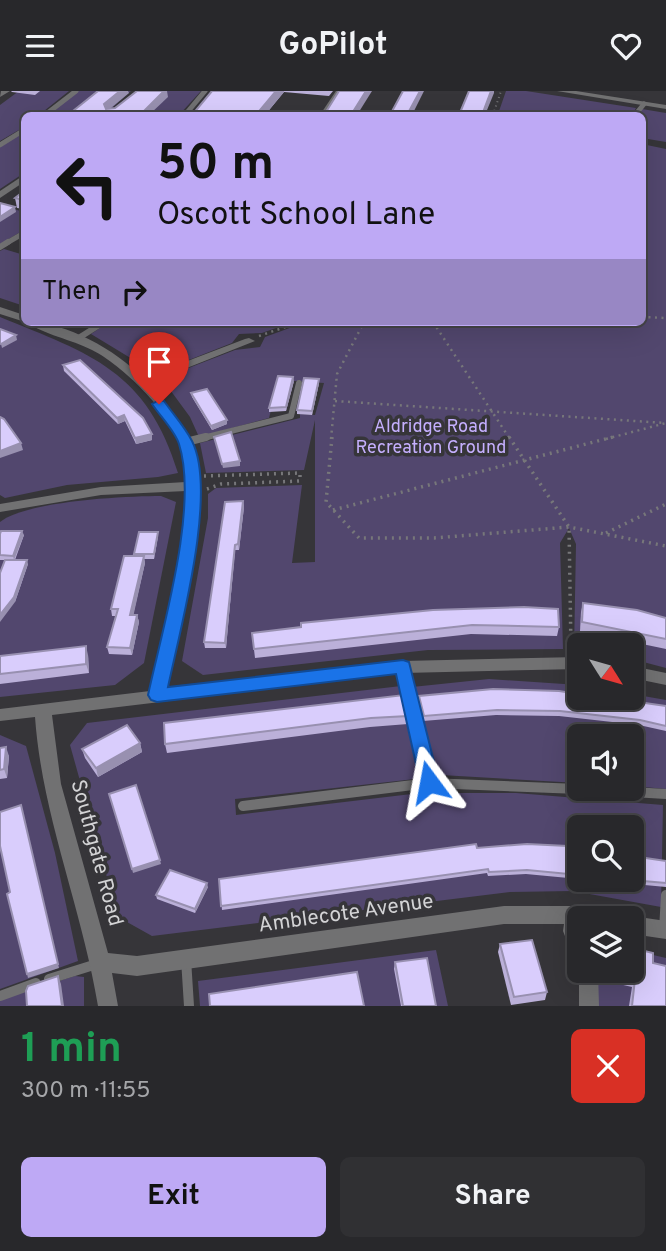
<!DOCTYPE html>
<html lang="en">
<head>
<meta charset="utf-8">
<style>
	body { margin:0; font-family:Overpass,sans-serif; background:#303033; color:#f1f3f6; height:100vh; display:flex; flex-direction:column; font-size:26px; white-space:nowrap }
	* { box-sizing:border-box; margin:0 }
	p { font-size:23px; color:#a5a6a9 }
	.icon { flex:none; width:38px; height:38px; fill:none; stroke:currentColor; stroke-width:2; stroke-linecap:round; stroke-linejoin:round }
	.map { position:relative; height:915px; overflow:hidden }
	.details { display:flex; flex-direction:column; background:#28282b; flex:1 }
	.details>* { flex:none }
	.banner { position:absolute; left:21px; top:21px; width:625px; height:214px; border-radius:10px; box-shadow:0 7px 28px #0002,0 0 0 2px #444447; background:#bea9f5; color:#111; overflow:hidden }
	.needle { width:46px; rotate:127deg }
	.fabs { position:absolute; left:567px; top:542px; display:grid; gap:14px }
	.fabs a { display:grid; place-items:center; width:77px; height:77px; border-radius:10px; background:#28282b; box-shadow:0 7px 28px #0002,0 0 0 2px #444447; font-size:35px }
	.pin { position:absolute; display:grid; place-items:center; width:60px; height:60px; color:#fff; margin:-72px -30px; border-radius:50% 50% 50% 0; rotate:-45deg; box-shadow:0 0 7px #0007 }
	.pin .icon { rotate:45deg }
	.me { position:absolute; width:77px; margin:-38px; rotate:347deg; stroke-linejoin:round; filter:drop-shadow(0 0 5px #0008) }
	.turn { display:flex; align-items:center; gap:24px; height:147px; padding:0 21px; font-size:32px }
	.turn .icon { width:91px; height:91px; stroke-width:2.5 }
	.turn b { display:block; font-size:49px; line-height:60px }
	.then { display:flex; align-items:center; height:66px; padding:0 21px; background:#0003; gap:14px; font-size:26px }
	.round { display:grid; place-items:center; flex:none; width:74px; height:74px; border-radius:10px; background:#303033 }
	.head { display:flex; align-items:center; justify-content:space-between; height:119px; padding:0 21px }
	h1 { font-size:42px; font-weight:700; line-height:52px; color:#1e9e55 }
	.button { display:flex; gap:14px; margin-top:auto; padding:14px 21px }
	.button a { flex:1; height:80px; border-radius:10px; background:#bea9f5; color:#111; font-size:28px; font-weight:700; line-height:80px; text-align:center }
	.button a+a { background:#303033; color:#f1f3f6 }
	header { display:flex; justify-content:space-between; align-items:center; height:91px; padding:0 21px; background:#28282b; font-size:32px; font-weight:700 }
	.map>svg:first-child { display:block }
</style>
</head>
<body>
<header><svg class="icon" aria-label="menu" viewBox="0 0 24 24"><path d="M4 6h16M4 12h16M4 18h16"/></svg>GoPilot<svg class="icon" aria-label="heart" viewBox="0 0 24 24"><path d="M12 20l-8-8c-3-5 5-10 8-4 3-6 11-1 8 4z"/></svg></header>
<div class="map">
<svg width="666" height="915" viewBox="0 0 666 915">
	<rect width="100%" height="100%" fill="#363539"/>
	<g fill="#52476e" fill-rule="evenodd">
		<polygon points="19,0 69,0 39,24 24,24 24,36 0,50 0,14"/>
		<polygon points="78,0 131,0 104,24 48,24"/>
		<polygon points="150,0 201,0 179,24 124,24"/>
		<polygon points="506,0 526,0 636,17 632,24 498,23"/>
		<polygon points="642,18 666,22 666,51 642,47 642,24 637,24"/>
		<polygon points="24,41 24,82 0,98 0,56"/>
		<polygon points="642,53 666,58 666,577 632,568 632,555 579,555 579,561 574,560 576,453 569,437 560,452 563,558 428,559 203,584 182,570 208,427 208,403 216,397 302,394 292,472 315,471 315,329 304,379 206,382 200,352 300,327 300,323 315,324 324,292 279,289 269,327 199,346 190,326 168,296 173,283 235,259 260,256 265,246 306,231 642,231"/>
		<polygon points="0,114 24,121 24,139 0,153"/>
		<polygon points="4,158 24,164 24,215 0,207 0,160"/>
		<path d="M0,226C91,263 147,280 178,382L158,386L67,394L5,407L0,404Z"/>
		<polygon points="109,231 293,231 262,242 239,243 232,252 166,278 142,274 91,243"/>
		<path d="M161,405L176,411L144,572L115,594L0,606V431C26,410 125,405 161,405Z"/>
		<polygon points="489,588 579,594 579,607 632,607 632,603 666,609 666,698 632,695 632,646 579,646 579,692 441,684 431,678 412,596"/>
		<path d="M401,595L420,680L415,688L235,708L236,724L420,702H516L663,714L661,816L573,800L510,801L152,845L118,826L70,654L87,632ZM579,737H632V789H579Z"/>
		<polygon points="0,644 26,655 55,762 78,870 0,898"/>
		<polygon points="436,859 448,915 200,915 198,890"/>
		<polygon points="632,859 666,867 666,915 598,915 595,880 632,880"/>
		<polygon points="75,885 84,886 84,915 0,915 0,908"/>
	</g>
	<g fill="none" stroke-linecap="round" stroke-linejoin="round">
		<polyline stroke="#77777a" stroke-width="2" stroke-dasharray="1 3.5" stroke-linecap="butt" points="493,24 501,0"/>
		<g stroke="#77777a" stroke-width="2.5" stroke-dasharray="2 4.5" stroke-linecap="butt">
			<polyline points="642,226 666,227"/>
			<polyline points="433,231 510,348"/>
			<polyline points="259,245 300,231"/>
			<polyline points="335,310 665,332"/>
			<polyline points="331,348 337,283 364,231"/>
			<polyline points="606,348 666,332"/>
		</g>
		<g stroke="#77777a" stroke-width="3.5" stroke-dasharray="2 5" stroke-linecap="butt">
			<polyline points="332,346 326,411 359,447 434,447 569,436 666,455"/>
			<polyline points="509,346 569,436 571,558"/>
			<polyline points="204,385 300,382 300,390 221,393 207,398"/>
			<polyline points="333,419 613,346"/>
			<polyline points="606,442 666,413"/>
		</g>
		<g stroke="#717172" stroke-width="5">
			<polyline points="45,24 76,0"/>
			<polyline points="185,24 205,0"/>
			<polyline points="323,24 339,0"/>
			<polyline points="635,24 644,13"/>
			<polyline points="0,54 24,39"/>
			<polyline points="5,153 24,142"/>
		</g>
		<g stroke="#717172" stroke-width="6">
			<polyline points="0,156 8,151"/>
			<polyline points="77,248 104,231"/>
			<polyline points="199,348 291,325 299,292"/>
		</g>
		<g stroke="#717172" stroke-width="8">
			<polyline points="186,351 206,346"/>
			<polyline points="403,576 408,597"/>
		</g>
		<g stroke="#717172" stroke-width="10">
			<polyline points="429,692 579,698"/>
			<polyline points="582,698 666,703"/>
			<polyline points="243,715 429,692 407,595"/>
			<polyline points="664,839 666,804"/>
			<polyline points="186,868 189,915"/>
			<polyline points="49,888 100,872"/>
			<polyline points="0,905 36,892"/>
		</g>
		<g fill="#717172" fill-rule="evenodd">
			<polygon points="24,84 24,91 0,107 0,100"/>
			<polygon points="0,216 24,224 25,231 0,223"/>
			<path d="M27,231C66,231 116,259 143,287L245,248L249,247L255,250L149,292L188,343C219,407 181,529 166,598L403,570L579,566V578L403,582L52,624L61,693L108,862L137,865L504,815H574L603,822L605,828H579V865L572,863L563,840L564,833H504L137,885L112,882L118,915H98C82,817 42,725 35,626L0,630V618L150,600C165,535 188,467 186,400L101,404L0,421V413L101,396L186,391C185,379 184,366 180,353C171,322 121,273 92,259C73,249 42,243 27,231Z"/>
			<polygon points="632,575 666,582 666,594 632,587"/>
			<polygon points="632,825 666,830 666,848 632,843 632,828 625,828"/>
			<polygon points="579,877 579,880 598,880 599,915 579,915"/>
		</g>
		<g fill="#717172" fill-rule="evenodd">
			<polygon points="10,0 0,6 1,0"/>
			<polygon points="557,0 576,0 666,14 666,18"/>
		</g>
	</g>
	<g fill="#bbb0d9">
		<polygon points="11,0 40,0 35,4 12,1"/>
		<polygon points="212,0 333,0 329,5 284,1 265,24 192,24"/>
		<polygon points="24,100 24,118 17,117 15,107"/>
		<polygon points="63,274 152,349 136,353 125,330 118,333 64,280"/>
		<polygon points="319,288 319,292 312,324 297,323 297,319"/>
		<polygon points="294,290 286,320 269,321 269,317"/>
		<polygon points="191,302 227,329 227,333 212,339 192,306"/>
		<polygon points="243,410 244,416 239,459 235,459 226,557 205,557 204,551"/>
		<polygon points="158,441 158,445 154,468 144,468 145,472 133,524 137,524 139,531 132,564 109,563 107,556 116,525 112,525 111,518 135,465 134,463"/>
		<polygon points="0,443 24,444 15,469 28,473 15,511 5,469 0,469"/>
		<polygon points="583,512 666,527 666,558 580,540 581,521"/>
		<polygon points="433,519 559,536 557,545 471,543 255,567 252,542"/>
		<polygon points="88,564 89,582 0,593 0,565"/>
		<polygon points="419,605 666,615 666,640 639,634 559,625 496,624 423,630 419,610"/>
		<polygon points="408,625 408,633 370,636 167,662 165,653 164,632"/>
		<polygon points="140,652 142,661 98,686 85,667 82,658"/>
		<polygon points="0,657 9,665 7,687 0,688"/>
		<polygon points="477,757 579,757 579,788 526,783 488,785 487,782 222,819 219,788"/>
		<polygon points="632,765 666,770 666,796 591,789 632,789"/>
		<polygon points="208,796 195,822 157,808 156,804"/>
		<polygon points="500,853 547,901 545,909 511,914 498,861"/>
		<polygon points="395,871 436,915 401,915 394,878"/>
		<polygon points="653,872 666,915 629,915 632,896 619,893 619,880 632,880"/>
	</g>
	<g fill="#9890b0">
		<polygon points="120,0 128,0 129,2 105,22 104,13"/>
		<polygon points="164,0 167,0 168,6 149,24 145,24 144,20"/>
		<polygon points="276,0 284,0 284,1 265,24 256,24"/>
		<polygon points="366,0 372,0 357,24 351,24"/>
		<polygon points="420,0 424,0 412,24 407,24"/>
		<polygon points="491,0 494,0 494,2 485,24 482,24"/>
		<polygon points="15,116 16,121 0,131 0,126"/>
		<polygon points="16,244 17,249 2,257 1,253"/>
		<polygon points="293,286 294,290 286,320 286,316"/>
		<polygon points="319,288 319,292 312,324 312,320"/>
		<polygon points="124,324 125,330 118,333 117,327"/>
		<polygon points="227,329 227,333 212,339 211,335"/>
		<polygon points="152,343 152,349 136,353 135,347"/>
		<polygon points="21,352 23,359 0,367 0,360"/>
		<polygon points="240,370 240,375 223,377 222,373"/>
		<polygon points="243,410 244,416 239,459 238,453"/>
		<polygon points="22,440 24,444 14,469 13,465"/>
		<polygon points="158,441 158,445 154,468 154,463"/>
		<polygon points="235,454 235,459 226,557 225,552"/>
		<polygon points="144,465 145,472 132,531 130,524"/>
		<polygon points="27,469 28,473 15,511 0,531 0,524"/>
		<polygon points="137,524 139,531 132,564 130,557"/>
		<polygon points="86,555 88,564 89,582 86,573"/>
		<polygon points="140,652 142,661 98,686 96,677"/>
		<polygon points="6,656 9,665 7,687 4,678"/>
		<polygon points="22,718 59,877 28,887 27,883"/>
		<polygon points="160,769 161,773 133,782 132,778"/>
		<polygon points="207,792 208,796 195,822 195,818"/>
		<polygon points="58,885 61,893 64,915 62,915"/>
	</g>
	<g fill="#d9cdfc" stroke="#9890b0" stroke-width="2">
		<polygon points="98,0 120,0 104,13 106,18 115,17 137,0 164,0 144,20 148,24 68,24"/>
		<polygon points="212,0 276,0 256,24 192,24"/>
		<polygon points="339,0 366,0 351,24 324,24"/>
		<polygon points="403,0 420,0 407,24 390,24"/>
		<polygon points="469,0 491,0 482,24 459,24"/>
		<polygon points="24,100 24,109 15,107"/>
		<polygon points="0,112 15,116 0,126"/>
		<polygon points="0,238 16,244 1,253 0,252"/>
		<polygon points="80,269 143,327 152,343 135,347 124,324 117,327 63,274"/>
		<polygon points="278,285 293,286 286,316 269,317"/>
		<polygon points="304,287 319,288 312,320 297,319"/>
		<polygon points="207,298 227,329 211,335 191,302"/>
		<polygon points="0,326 4,328 21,352 0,360"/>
		<polygon points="231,341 240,370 222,373 214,346"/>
		<polygon points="243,410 238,453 235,454 225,552 204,551 225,411"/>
		<polygon points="1,440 22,440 13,465 0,464 0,443"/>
		<polygon points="139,441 158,441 154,463 134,463"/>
		<polygon points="124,465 144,465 130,524 137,524 130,557 107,556 118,518 111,518"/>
		<polygon points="5,469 27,469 14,506 0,524 0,482"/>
		<polygon points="583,512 637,519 666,527 666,548 582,531"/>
		<polygon points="524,516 558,518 559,536 472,534 254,558 252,542 301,536 301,532 433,519"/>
		<polygon points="86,555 86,573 0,583 0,565"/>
		<polygon points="493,598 559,600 579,603 579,607 610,607 666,615 666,635 640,629 560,620 497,619 424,625 419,605"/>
		<polygon points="404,604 408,625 371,627 165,653 164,632"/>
		<polygon points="127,634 140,652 96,677 82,658"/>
		<polygon points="6,656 4,678 0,679 0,657"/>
		<polygon points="136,694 160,769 132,778 109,703"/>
		<polygon points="21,714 58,873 27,883 7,803 10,801 0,755 0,721"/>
		<polygon points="476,753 477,757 527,753 568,755 579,757 579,784 527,779 489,781 488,778 221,815 219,788"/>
		<polygon points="632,765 666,770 666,792 632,789"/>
		<polygon points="170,779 207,792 195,818 156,804"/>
		<polygon points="532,849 547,901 514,906 500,853"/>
		<polygon points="632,857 653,862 653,872 666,875 666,915 632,915 635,888 622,885 622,880 632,880"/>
		<polygon points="427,867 436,915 403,915 395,871"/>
		<polygon points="357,881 364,915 210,915 209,903"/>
		<polygon points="58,885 62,915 27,915 26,900 28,895"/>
	</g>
	<path fill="#1a73e8" stroke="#114b97" stroke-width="2" d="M159,309L164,310C173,323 185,336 192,350C218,401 180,539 168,596L403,569L409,571L439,691L436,697H423L420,691L396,583L157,611L151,609L148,604C162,539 199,416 179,353C175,340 160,325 152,313Z"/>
	<g text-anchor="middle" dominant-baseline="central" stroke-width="7" stroke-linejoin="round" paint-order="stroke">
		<g font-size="18" fill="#c5affe" stroke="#363539">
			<text x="431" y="336">Aldridge Road<tspan x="431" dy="21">Recreation Ground</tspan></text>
		</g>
		<g font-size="21" fill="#d3d3d5" stroke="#363539">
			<text transform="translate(96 762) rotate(75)">Southgate Road</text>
			<text transform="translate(346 823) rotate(-8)">Amblecote Avenue</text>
		</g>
	</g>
</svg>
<div class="fabs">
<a><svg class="needle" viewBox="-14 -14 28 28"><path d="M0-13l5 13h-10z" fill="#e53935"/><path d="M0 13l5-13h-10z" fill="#a5a6a9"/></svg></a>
<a><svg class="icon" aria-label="sound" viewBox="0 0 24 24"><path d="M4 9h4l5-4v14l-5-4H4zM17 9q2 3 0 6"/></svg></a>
<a><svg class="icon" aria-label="search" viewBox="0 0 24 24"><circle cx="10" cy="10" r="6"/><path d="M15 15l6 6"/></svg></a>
<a><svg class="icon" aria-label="layers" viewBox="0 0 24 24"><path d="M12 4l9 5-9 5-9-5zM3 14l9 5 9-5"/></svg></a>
</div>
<div class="pin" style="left:159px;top:313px;background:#d93025"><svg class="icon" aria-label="arrive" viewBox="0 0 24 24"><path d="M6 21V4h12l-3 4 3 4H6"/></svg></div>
<svg class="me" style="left:429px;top:691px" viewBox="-20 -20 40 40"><path d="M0-17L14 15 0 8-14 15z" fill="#1a73e8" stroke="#fff" stroke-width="4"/></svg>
<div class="banner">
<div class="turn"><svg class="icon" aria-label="left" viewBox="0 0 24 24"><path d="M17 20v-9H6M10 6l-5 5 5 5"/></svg><div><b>50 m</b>Oscott School Lane</div></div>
<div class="then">Then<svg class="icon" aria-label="right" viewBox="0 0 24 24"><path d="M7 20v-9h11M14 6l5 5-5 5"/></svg></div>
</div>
</div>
<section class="details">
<div class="head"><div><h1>1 min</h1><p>300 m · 11:55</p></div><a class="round" style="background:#d93025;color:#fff"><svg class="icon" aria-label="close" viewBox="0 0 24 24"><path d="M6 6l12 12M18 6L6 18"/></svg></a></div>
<div class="button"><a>Exit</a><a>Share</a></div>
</section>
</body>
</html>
